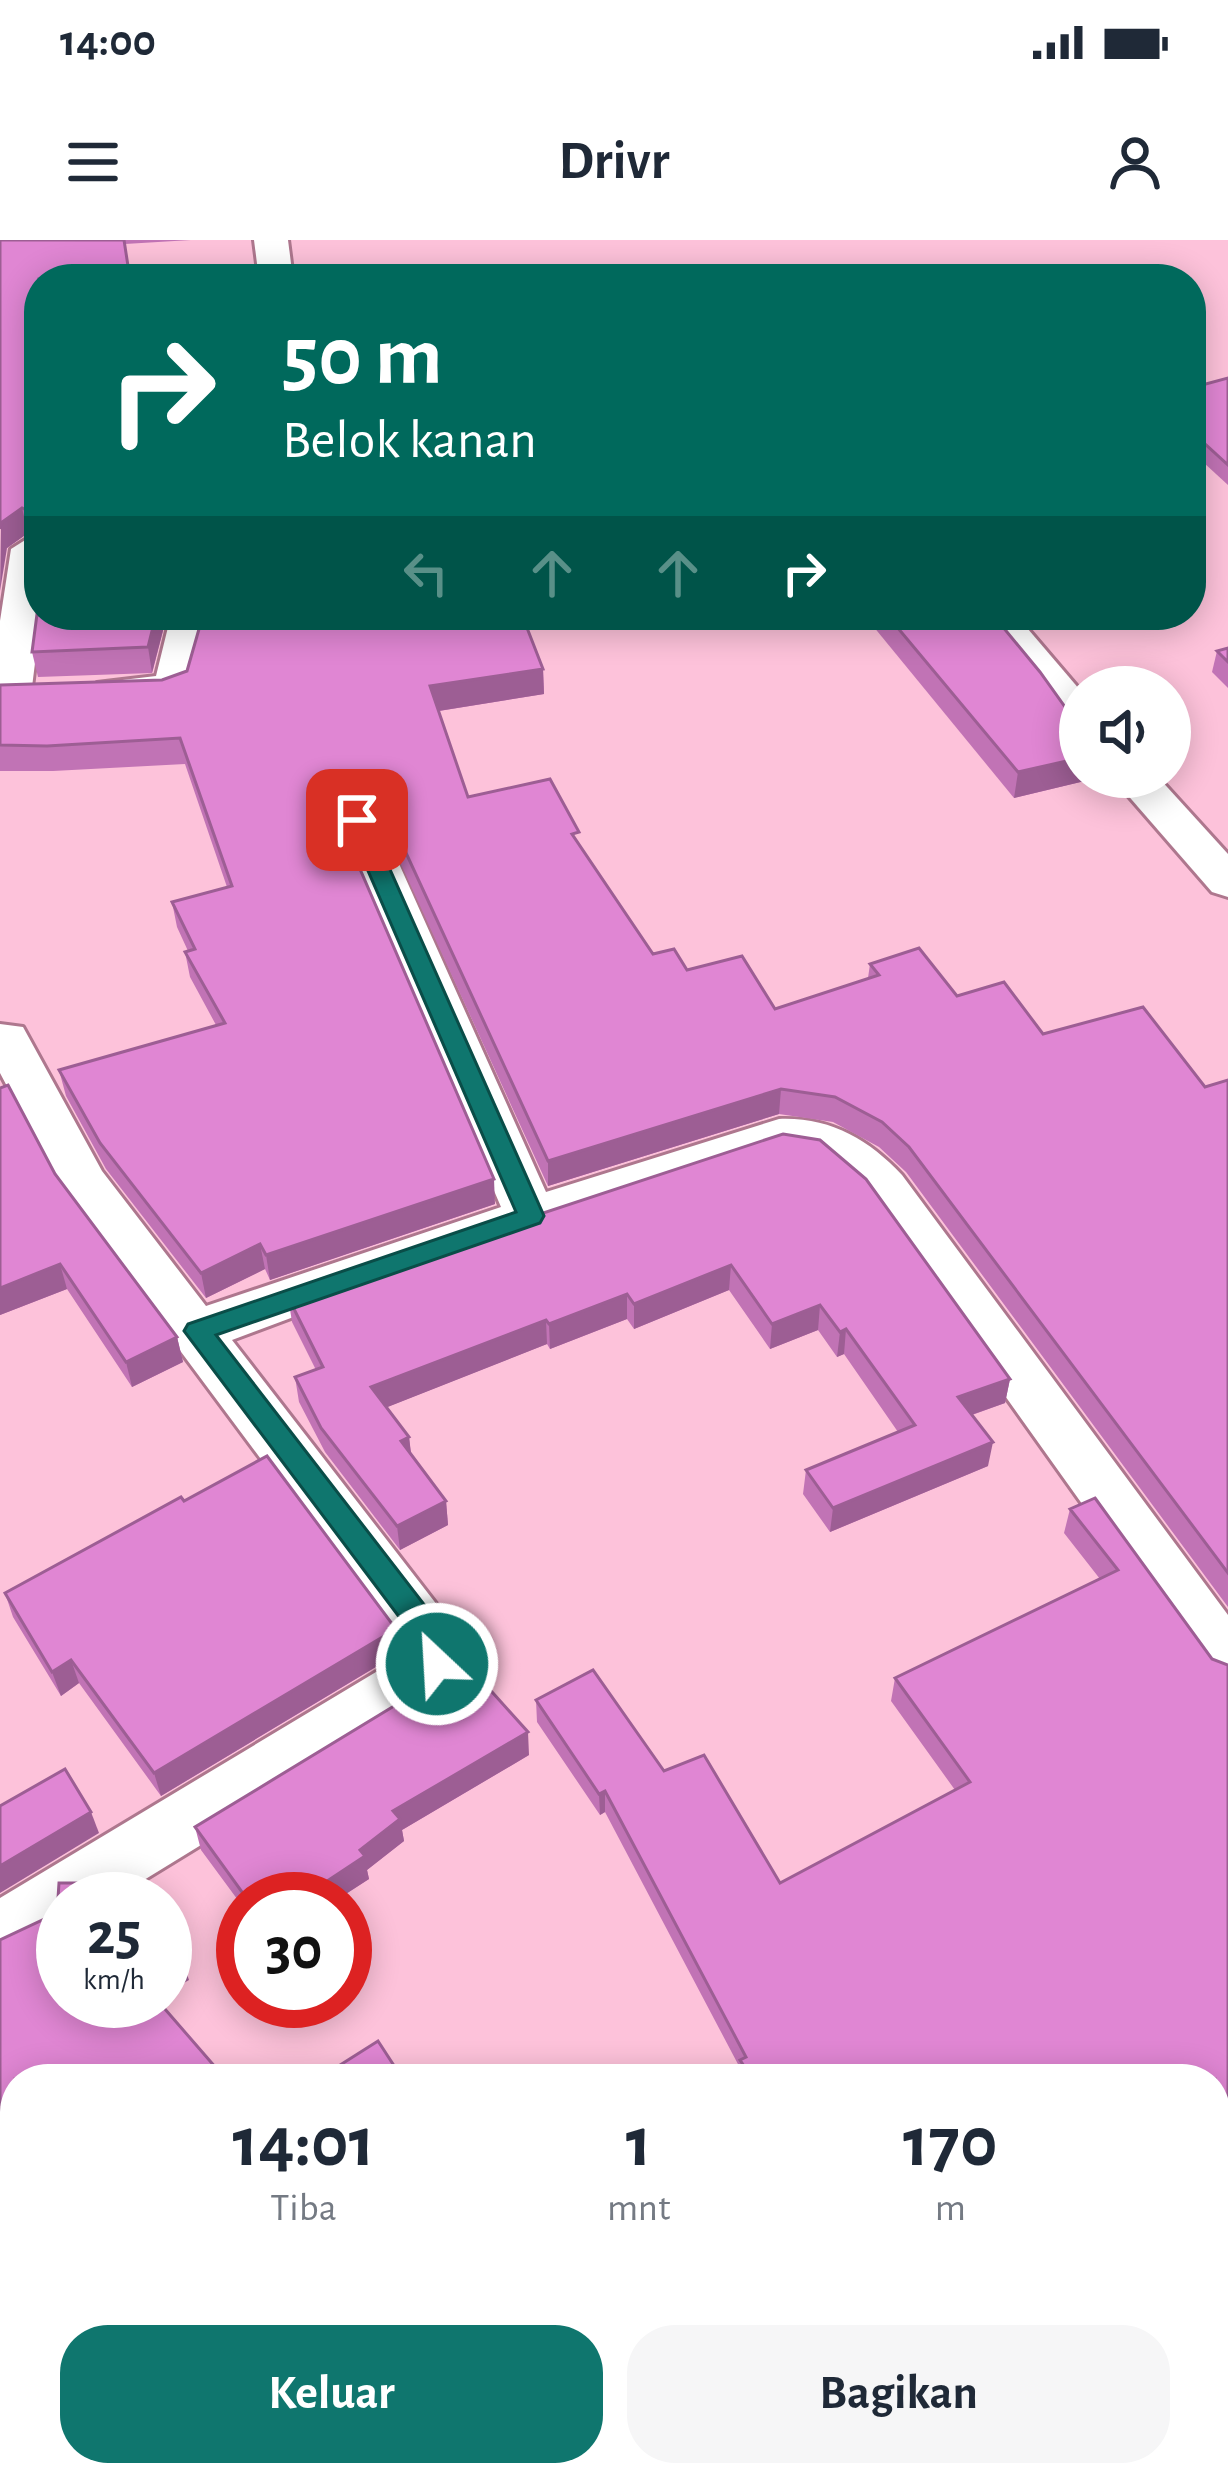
<!DOCTYPE html>
<html lang="id">
<head>
<meta charset="utf-8">
<style>
	body { margin:0; font-family:"Alegreya Sans",sans-serif; background:#f6f6f7; color:#1f2937; height:100vh; display:flex; flex-direction:column; font-size:45px; white-space:nowrap }
	* { box-sizing:border-box; margin:0 }
	p { font-size:39px; color:#747a83 }
	.icon { flex:none; width:66px; height:66px; fill:none; stroke:currentColor; stroke-width:2; stroke-linecap:round; stroke-linejoin:round }
	.map { position:relative; flex:1; overflow:hidden }
	.sheet { position:absolute; left:0px; top:1824px; width:1230px; height:423px; display:flex; flex-direction:column; background:#fff; border-radius:48px 48px 0 0; box-shadow:0 6px 30px #0003 }
	.sheet>* { flex:none }
	.banner { position:absolute; left:24px; top:24px; width:1182px; height:366px; border-radius:48px; box-shadow:0 6px 30px #0003; background:#00695c; color:#fff; overflow:hidden }
	.controls { position:absolute; left:1059px; top:426px; display:grid; gap:24px }
	.controls a { display:grid; place-items:center; width:132px; height:132px; border-radius:50%; background:#fff; box-shadow:0 6px 30px #0003; font-size:60px }
	.speed { position:absolute; left:36px; top:1632px; display:flex; gap:24px; font-size:60px; font-weight:700; text-align:center }
	.speed>* { display:grid; place-content:center; width:156px; height:156px; border-radius:50%; background:#fff; box-shadow:0 6px 30px #0003; line-height:1 }
	.speed small { font-size:30px; font-weight:400 }
	.speed .limit { border:18px solid #d22; background:#fff; color:#111 }
	.pin { position:absolute; display:grid; place-items:center; width:102px; height:102px; color:#fff; margin:-51px; border-radius:24px; box-shadow:0 6px 18px #0006 }
	.me { position:absolute; width:132px; margin:-66px; rotate:335deg; stroke-linejoin:round; filter:drop-shadow(0 0 9px #0008) }
	.turn { display:flex; align-items:center; gap:42px; height:252px; padding:0 60px; font-size:54px }
	.turn .icon { width:156px; height:156px; stroke-width:2.5 }
	.turn b { display:block; font-size:84px; line-height:102px }
	.lanes { display:flex; align-items:center; height:114px; padding:0 60px; background:#0003; justify-content:center; gap:60px; direction:ltr }
	.lanes .off { opacity:.35 }
	.eta { display:flex; justify-content:space-evenly; align-items:center; height:204px; text-align:center }
	.eta b { font-size:72px; font-weight:600; line-height:84px }
	.primary-button { display:flex; gap:24px; margin-top:auto; padding:24px 60px }
	.primary-button a { flex:1; height:138px; border-radius:48px; background:#0f766e; color:#fff; font-size:48px; font-weight:600; line-height:138px; text-align:center }
	.primary-button a+a { background:#f6f6f7; color:#1f2937 }
	.status { display:flex; justify-content:space-between; align-items:center; height:84px; padding:0 60px; background:#fff; direction:ltr }
	.status svg { height:33px; fill:currentColor }
	header { display:flex; justify-content:space-between; align-items:center; height:156px; padding:0 60px; background:#fff; font-size:54px; font-weight:600 }
	.map>svg:first-child { display:block }
</style>
</head>
<body>
<div class="status"><b>14:00</b><svg viewBox="0 0 49 12"><path d="M0 12V9h3v3zM5 12V6h3v6zM10 12V3h3v9zM15 12V0h3v12zM26 1h20v11H26zM47 4h2v5h-2z"/></svg></div>
<header><svg class="icon" aria-label="menu" viewBox="0 0 24 24"><path d="M4 6h16M4 12h16M4 18h16"/></svg>Drivr<svg class="icon" aria-label="person" viewBox="0 0 24 24"><circle cx="12" cy="8" r="4"/><path d="M4 21q1-7 8-7t8 7"/></svg></header>
<div class="map">
<svg width="1228" height="2246" viewBox="0 0 1228 2246">
	<rect width="100%" height="100%" fill="#fdc2da"/>
	<g fill="none" stroke-linecap="round" stroke-linejoin="round">
		<g stroke="#ae778e" stroke-width="6">
			<g id="minor">
				<polygon points="254,0 288,0 293,39 259,39"/>
				<polygon points="30,297 39,300 41,375 31,455 25,464 0,467 0,381 11,309"/>
				<polygon points="171,375 211,375 190,452 159,463 97,461 91,452 97,443 156,436"/>
				<polygon points="975,375 1016,375 1080,450 1080,490 1065,486"/>
				<polygon points="1112,537 1158,537 1228,614 1228,657 1212,652"/>
				<path d="M357,565L373,569L379,579L546,952L779,879C830,877 868,899 902,935L1228,1375V1446L1207,1439L866,961L820,921L781,915L390,1041L232,1100L458,1392L467,1410L450,1452L113,1659H63V1690L0,1723V1658L406,1414L65,956L0,833V784L23,787L102,931L206,1066L501,967L335,579L341,569Z"/>
			</g>
		</g>
		<use href="#minor" fill="#fff" fill-rule="evenodd"/>
	</g>
	<g fill="#c173b5">
		<polygon points="0,0 191,0 125,4 39,298 28,293 7,308"/>
		<polygon points="1228,138 1228,245 1191,211 1191,148"/>
		<polygon points="39,375 167,375 152,433 38,437 32,412"/>
		<polygon points="864,375 993,375 1093,539 1014,558"/>
		<polygon points="1228,408 1228,448 1212,432 1217,411"/>
		<polygon points="543,429 544,454 439,471 468,557 580,606 653,714 775,769 868,738 870,724 957,756 1043,794 1205,847 1228,840 1228,1367 906,932 879,907 833,882 779,874 548,946 374,565 340,565 335,573 495,964 270,1040 265,1029 206,1058 106,929 66,856 59,830 216,785 190,737 185,712 188,711 177,687 172,662 227,647 185,524 53,531 0,531 0,445"/>
		<polygon points="0,848 55,934 177,1097 183,1122 132,1147 67,1049 0,1075"/>
		<polygon points="783,894 1010,1139 1005,1163 972,1175 988,1226 830,1292 803,1254 806,1230 898,1192 844,1114 837,1117 818,1090 770,1109 729,1050 634,1089 627,1079 550,1109 547,1104 387,1167 409,1197 411,1215 446,1261 448,1285 400,1310 325,1212 299,1162 295,1137 316,1130 292,1082 288,1057"/>
		<polygon points="184,1261 399,1413 161,1556 79,1443 61,1456 13,1377 5,1353"/>
		<polygon points="1070,1269 1212,1419 1228,1425 1228,2042 1215,2029 1215,1839 739,1835 740,1828 605,1572 600,1575 537,1482 536,1460 664,1531 780,1643 955,1550 891,1461 895,1438 1100,1339 1064,1293"/>
		<polygon points="529,1515 402,1590 404,1601 367,1630 369,1639 338,1659 243,1659 243,1667 201,1610 195,1587"/>
		<polygon points="168,2232 697,2232 709,2246 434,2246 431,2242 427,2246 177,2246"/>
		<polygon points="893,2232 1215,2232 1228,2246 902,2246"/>
	</g>
	<g fill="#9d5e94">
		<polygon points="22,268 28,293 7,308 0,351 1,283"/>
		<polygon points="156,375 167,375 152,433 148,407"/>
		<polygon points="626,375 652,375 626,379"/>
		<polygon points="543,429 544,454 432,472 430,446"/>
		<polygon points="1080,518 1080,537 1094,537 1093,539 1014,558 1018,532"/>
		<polygon points="337,539 340,565 331,581 328,555"/>
		<polygon points="781,849 779,874 548,946 548,921"/>
		<polygon points="494,939 495,964 270,1040 266,1015"/>
		<polygon points="260,1004 265,1029 206,1058 201,1033"/>
		<polygon points="60,1024 67,1049 0,1075 0,1048"/>
		<polygon points="731,1025 729,1050 634,1089 634,1064"/>
		<polygon points="627,1054 627,1079 550,1109 549,1084"/>
		<polygon points="820,1065 818,1090 770,1109 772,1084"/>
		<polygon points="546,1080 547,1104 375,1172 371,1147"/>
		<polygon points="846,1089 844,1114 837,1117 840,1092"/>
		<polygon points="177,1097 183,1122 132,1147 126,1122"/>
		<polygon points="1010,1139 1005,1163 954,1181 958,1157"/>
		<polygon points="409,1197 412,1221 401,1201"/>
		<polygon points="993,1202 988,1226 830,1292 833,1268"/>
		<polygon points="446,1261 448,1285 400,1310 397,1286"/>
		<polygon points="396,1389 399,1413 161,1556 154,1533"/>
		<polygon points="71,1420 79,1443 61,1456 52,1432"/>
		<polygon points="528,1492 529,1515 402,1590 404,1601 367,1630 369,1639 338,1659 300,1659 393,1571"/>
		<polygon points="605,1551 605,1572 600,1575 599,1554"/>
		<polygon points="91,1572 99,1593 0,1653 0,1626"/>
		<polygon points="182,1720 189,1740 165,1754 165,1730"/>
		<polygon points="15,2103 15,2126 0,2136 0,2114"/>
		<polygon points="424,2232 428,2232 431,2242 427,2246 409,2246"/>
	</g>
	<g fill="#e086d3" stroke="#9d5e94" stroke-width="3">
		<polygon points="0,0 124,0 130,39 39,39 39,304 38,275 22,268 1,283 0,289"/>
		<polygon points="1228,138 1228,225 1191,191 1191,148"/>
		<polygon points="39,359 39,375 156,375 148,407 32,412"/>
		<polygon points="203,375 522,375 543,429 430,446 468,557 550,539 579,592 572,594 653,714 674,709 687,730 742,716 775,769 879,735 870,724 919,708 957,756 1004,742 1043,794 1143,767 1205,847 1228,840 1228,1333 909,907 882,882 835,857 781,849 548,921 372,539 337,539 328,555 494,939 266,1015 260,1004 201,1033 100,903 59,830 225,783 185,712 195,709 172,662 232,646 180,498 47,506 0,505 0,445 162,440 187,431"/>
		<polygon points="887,375 993,375 1040,432 1080,488 1080,518 1018,532"/>
		<polygon points="1228,408 1228,422 1217,411"/>
		<polygon points="8,845 55,934 177,1097 126,1122 60,1024 0,1048 0,848"/>
		<polygon points="783,894 820,900 866,939 1010,1139 958,1157 993,1202 833,1268 806,1230 915,1185 846,1089 840,1092 820,1065 772,1084 731,1025 634,1064 627,1054 549,1084 546,1080 371,1147 409,1197 401,1201 446,1261 397,1286 321,1188 295,1137 323,1127 288,1057"/>
		<polygon points="267,1216 396,1389 154,1533 71,1420 52,1432 5,1353 181,1257 184,1261"/>
		<polygon points="1095,1258 1212,1419 1228,1425 1228,2015 1215,2002 1215,1839 734,1839 746,1829 740,1820 746,1817 605,1551 599,1554 536,1460 593,1430 664,1531 704,1515 780,1643 970,1542 895,1438 1118,1330 1070,1269"/>
		<polygon points="458,1414 528,1492 393,1571 400,1579 360,1610 365,1616 300,1659 247,1659 195,1587 450,1432"/>
		<polygon points="65,1529 91,1572 0,1626 0,1566"/>
		<polygon points="115,1637 129,1659 63,1659 63,1761 158,1761 223,1836 231,1831 236,1839 15,1839 15,2103 0,2114 0,1700 57,1673 59,1643 105,1643"/>
		<polygon points="165,1692 182,1720 165,1730"/>
		<polygon points="378,1801 402,1838 400,1839 318,1839"/>
		<polygon points="1228,2119 1228,2246 916,2246 907,2232 1215,2232 1215,2131"/>
		<polygon points="169,2232 424,2232 409,2246 179,2246"/>
		<polygon points="430,2232 697,2232 709,2246 442,2246"/>
	</g>
	<polygon fill="#0f766e" stroke="#0a4d48" stroke-width="3" points="357,573 368,580 544,976 540,983 216,1095 433,1376 452,1410 447,1433 426,1433 412,1394 184,1091 188,1084 516,972 346,580"/>
</svg>
<div class="controls">
<a><svg class="icon" aria-label="sound" viewBox="0 0 24 24"><path d="M4 9h4l5-4v14l-5-4H4zM17 9q2 3 0 6"/></svg></a>
</div>
<div class="speed"><div>25<small>km/h</small></div><div class="limit">30</div></div>
<div class="pin" style="left:357px;top:580px;background:#d93025"><svg class="icon" aria-label="arrive" viewBox="0 0 24 24"><path d="M6 21V4h12l-3 4 3 4H6"/></svg></div>
<svg class="me" style="left:437px;top:1424px" viewBox="-20 -20 40 40"><circle r="17" fill="#0f766e" stroke="#fff" stroke-width="3"/><path d="M0-11L8 9 0 5-8 9z" fill="#fff"/></svg>
<div class="banner">
<div class="turn"><svg class="icon" aria-label="right" viewBox="0 0 24 24"><path d="M7 20v-9h11M14 6l5 5-5 5"/></svg><div><b>50 m</b>Belok kanan</div></div>
<div class="lanes"><svg class="icon off" aria-label="left" viewBox="0 0 24 24"><path d="M17 20v-9H6M10 6l-5 5 5 5"/></svg><svg class="icon off" aria-label="ahead" viewBox="0 0 24 24"><path d="M12 20V5M6 11l6-6 6 6"/></svg><svg class="icon off" aria-label="ahead" viewBox="0 0 24 24"><path d="M12 20V5M6 11l6-6 6 6"/></svg><svg class="icon" aria-label="right" viewBox="0 0 24 24"><path d="M7 20v-9h11M14 6l5 5-5 5"/></svg></div>
</div>
<section class="sheet">
<div class="eta">
<div><b>14:01</b><p>Tiba</p></div>
<div><b>1</b><p>mnt</p></div>
<div><b>170</b><p>m</p></div>
</div>
<div class="primary-button"><a>Keluar</a><a>Bagikan</a></div>
</section>
</div>
</body>
</html>
